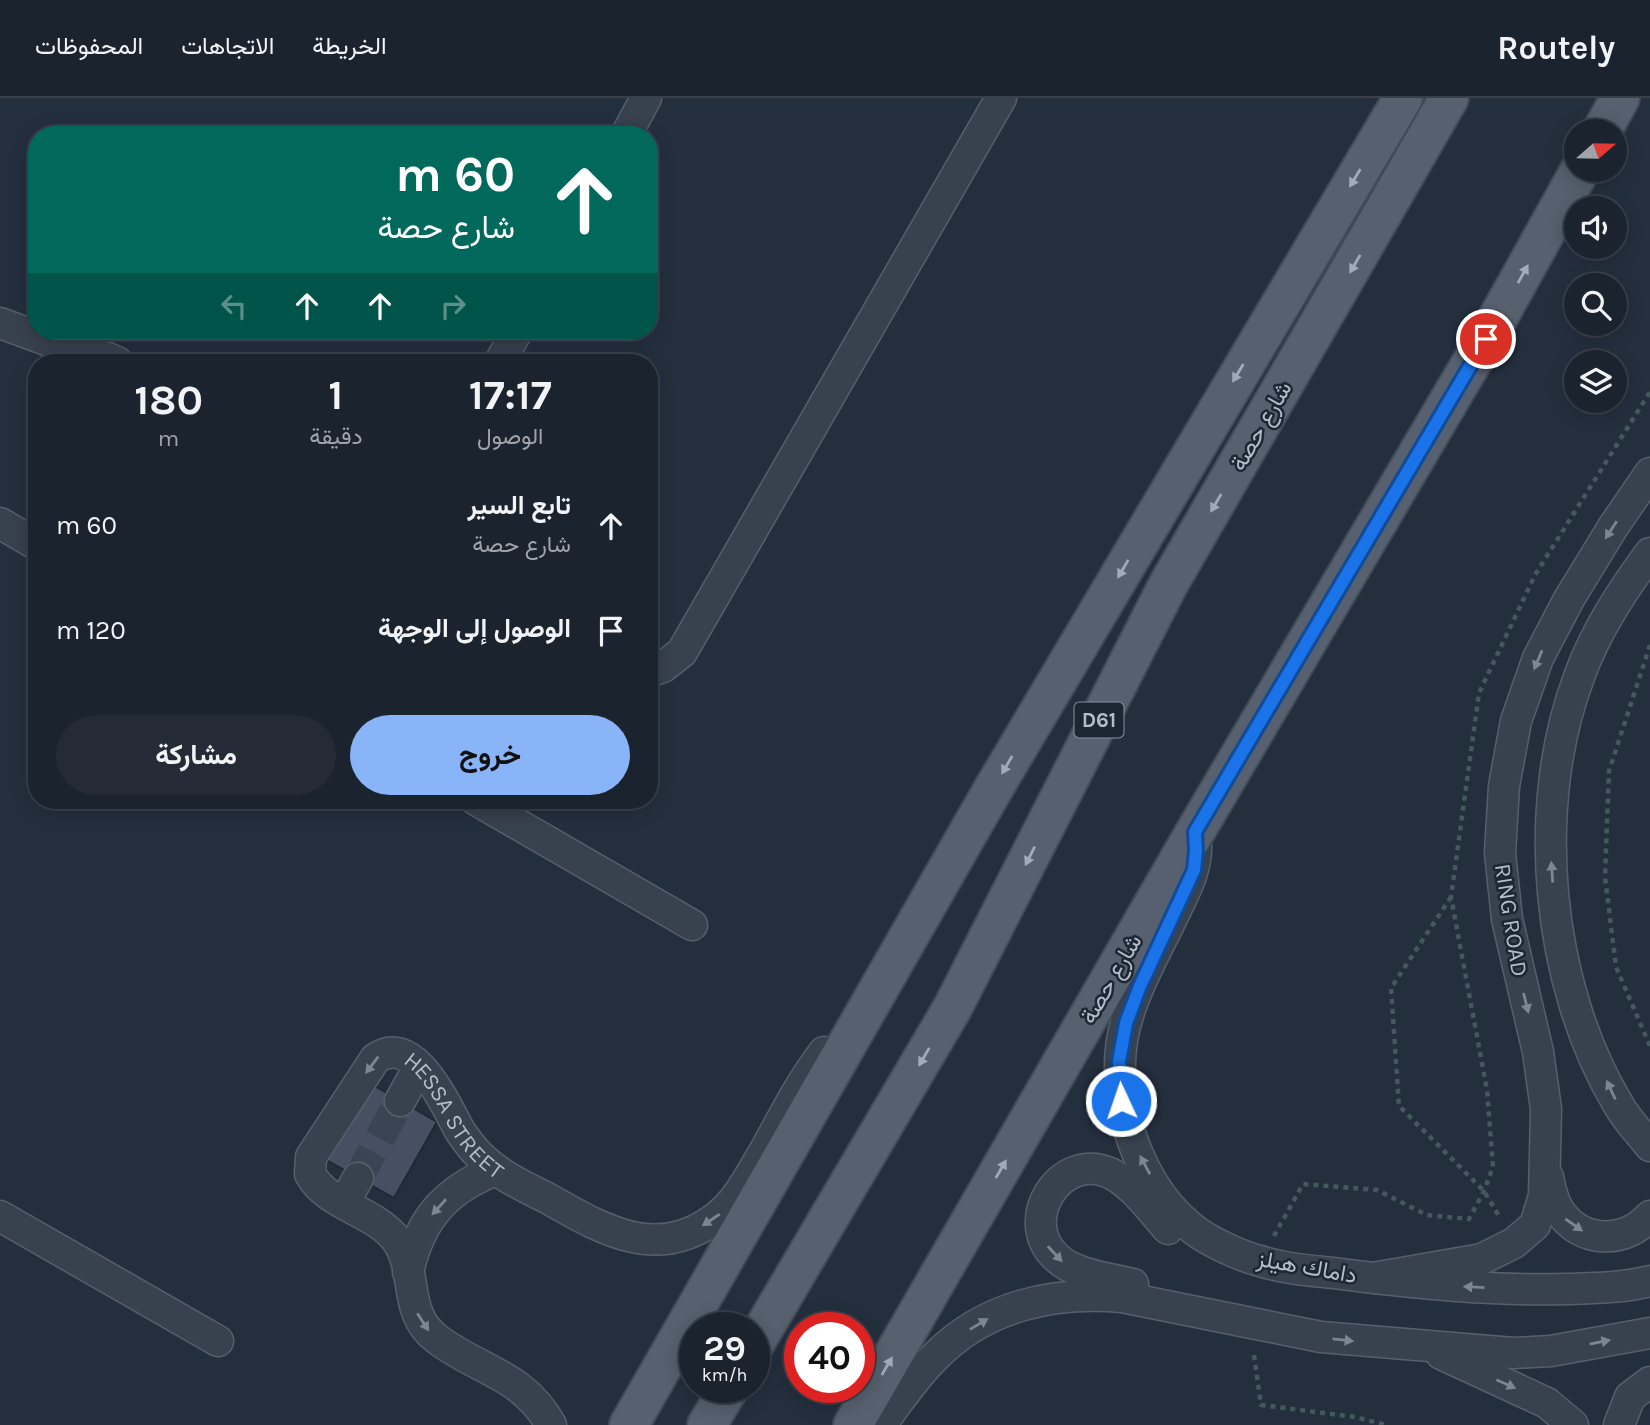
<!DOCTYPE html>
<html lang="ar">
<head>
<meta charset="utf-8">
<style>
	body { margin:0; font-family:Karla,Vazirmatn,sans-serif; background:#242b36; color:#f1f3f6; direction:rtl; height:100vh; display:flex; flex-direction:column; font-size:26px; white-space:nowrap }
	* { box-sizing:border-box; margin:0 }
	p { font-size:23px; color:#a0a4aa }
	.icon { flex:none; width:38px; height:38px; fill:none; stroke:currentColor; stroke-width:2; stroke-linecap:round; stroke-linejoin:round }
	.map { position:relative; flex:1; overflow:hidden; direction:ltr }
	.details { position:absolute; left:28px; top:256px; width:630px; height:455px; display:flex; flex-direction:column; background:#1b232e; border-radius:28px; box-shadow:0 4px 18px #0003,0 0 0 2px #39404a; direction:rtl }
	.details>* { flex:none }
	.banner { position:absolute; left:28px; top:28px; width:630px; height:214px; border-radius:28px; box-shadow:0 4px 18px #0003,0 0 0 2px #39404a; direction:rtl; background:#00695c; color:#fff; overflow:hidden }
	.needle { width:46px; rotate:70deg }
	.tools { position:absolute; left:1564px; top:21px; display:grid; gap:14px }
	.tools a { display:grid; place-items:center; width:63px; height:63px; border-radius:50%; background:#1b232e; box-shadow:0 4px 18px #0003,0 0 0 2px #39404a; font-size:35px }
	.speed { position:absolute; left:679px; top:1214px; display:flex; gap:14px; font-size:35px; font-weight:700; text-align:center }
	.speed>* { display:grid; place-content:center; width:91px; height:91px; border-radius:50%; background:#1b232e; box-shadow:0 4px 18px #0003,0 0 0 2px #39404a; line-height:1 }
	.speed small { font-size:18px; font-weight:400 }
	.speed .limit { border:10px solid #d22; background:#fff; color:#111 }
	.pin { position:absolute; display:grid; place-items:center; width:60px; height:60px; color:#fff; margin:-30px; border:4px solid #fff; border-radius:50%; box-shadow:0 2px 7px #0007 }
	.me { position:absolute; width:77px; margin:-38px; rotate:357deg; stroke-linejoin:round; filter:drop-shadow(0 0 5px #0008) }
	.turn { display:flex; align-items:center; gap:24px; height:147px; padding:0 28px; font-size:32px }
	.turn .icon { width:91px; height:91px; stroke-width:2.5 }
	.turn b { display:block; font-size:49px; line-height:60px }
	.lanes { display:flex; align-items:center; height:66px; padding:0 28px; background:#0003; justify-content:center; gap:35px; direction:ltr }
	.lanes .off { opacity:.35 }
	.eta { display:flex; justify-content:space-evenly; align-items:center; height:119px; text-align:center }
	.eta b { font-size:42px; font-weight:700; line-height:49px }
	.action { display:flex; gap:14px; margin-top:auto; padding:14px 28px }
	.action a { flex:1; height:80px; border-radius:42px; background:#8ab4f8; color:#111; font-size:28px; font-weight:700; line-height:80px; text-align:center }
	.action a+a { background:#242b36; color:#f1f3f6 }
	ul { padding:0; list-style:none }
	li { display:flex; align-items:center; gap:21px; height:105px; padding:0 28px }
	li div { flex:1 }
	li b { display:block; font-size:26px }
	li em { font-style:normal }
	header { display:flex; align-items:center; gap:42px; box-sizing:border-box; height:98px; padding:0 35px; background:#1b232e; border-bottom:2px solid #39404a }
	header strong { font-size:33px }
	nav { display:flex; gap:38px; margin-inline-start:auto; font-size:24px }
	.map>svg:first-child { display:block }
</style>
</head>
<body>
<header>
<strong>Routely</strong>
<nav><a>الخريطة</a><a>الاتجاهات</a><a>المحفوظات</a></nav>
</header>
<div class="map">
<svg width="1650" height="1327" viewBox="0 0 1650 1327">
	<rect width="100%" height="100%" fill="#242f3e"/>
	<polygon fill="#455162" stroke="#1f2835" stroke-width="2" points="366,983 437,1024 394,1100 323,1060"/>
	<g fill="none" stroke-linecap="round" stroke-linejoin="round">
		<polyline stroke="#3a4453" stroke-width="30" stroke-dasharray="30 15" stroke-linecap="butt" points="358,1080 400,1003"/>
		<g stroke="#565f6c" stroke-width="33">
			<g id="minor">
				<polyline points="626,37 646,0"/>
				<polyline points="0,225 57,246 108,260 117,264"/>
				<polyline points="500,264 517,233"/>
				<polyline points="0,425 37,447"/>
				<path d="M1650,455C1622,493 1595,534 1579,579C1530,709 1546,886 1618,1006C1626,1021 1639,1034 1650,1048"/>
				<polyline points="649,574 663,569 682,554 1001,0"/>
				<polyline points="476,702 692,827"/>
				<path d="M1196,743C1198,770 1185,793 1173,818C1151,864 1120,914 1120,966C1119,1026 1145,1093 1193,1131C1208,1143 1240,1158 1260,1163C1288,1172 1319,1173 1349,1177C1421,1186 1493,1193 1566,1191C1595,1190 1622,1190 1650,1183"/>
				<polyline points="400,1003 419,969"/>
				<path d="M1548,1079C1551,1093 1554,1108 1564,1119C1587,1146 1627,1144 1650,1118"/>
				<polyline points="344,1105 358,1080"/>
				<polyline points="0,1118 218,1243"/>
				<path d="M408,1174C420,1121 445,1092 496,1072"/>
				<polyline points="1373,1180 1482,1161 1514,1145 1535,1127 1544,1098 1546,1011 1538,954 1507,821 1500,755 1504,688 1516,623 1538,560 1569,501 1613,429 1650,375"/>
				<path d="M1133,1186C1109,1180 1075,1177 1057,1160C1016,1123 1060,1053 1110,1075C1133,1086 1151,1112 1168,1131"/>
				<polyline points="1441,1256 1547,1305 1573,1327"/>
				<path id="s1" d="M551,1327C523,1276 479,1273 437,1241C403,1216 418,1175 398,1144C377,1113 328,1109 310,1076L311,1059L375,961C414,932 446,1008 460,1033C466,1042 473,1051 480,1058C499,1077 523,1088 547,1100C602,1131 658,1166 718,1118C739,1101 750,1077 764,1054C783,1020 800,985 824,954"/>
				<path d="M881,1327C898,1304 914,1280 934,1260C984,1208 1053,1193 1122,1199L1321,1239L1513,1255L1551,1253L1650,1235"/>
				<polyline points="1619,1327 1630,1299 1650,1284"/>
			</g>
		</g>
		<g stroke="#414a57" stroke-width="42">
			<g id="major">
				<polyline points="1602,33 1620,0"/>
				<polyline points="754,1247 953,909 1168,487 1449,0"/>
				<polyline points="629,1327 995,688 1403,0"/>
				<polyline points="707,1327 729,1290"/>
				<polyline points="853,1327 1195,734 1499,218 1580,72"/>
			</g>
		</g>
		<g stroke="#44595c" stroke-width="4.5" stroke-dasharray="5 5" stroke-linecap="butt">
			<polyline points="1650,547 1609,673 1605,779 1616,869 1650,948"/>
			<polyline points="1451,799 1391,890 1399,1008 1484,1093 1499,1118"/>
			<polyline points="1274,1138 1303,1086 1377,1092 1427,1117 1469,1121 1484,1093 1493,1069 1487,992 1451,799 1479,595 1535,477 1650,294"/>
			<polyline points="1254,1257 1261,1307 1355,1319 1386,1327"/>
		</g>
		<use href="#minor" stroke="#38414e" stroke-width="30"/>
		<use href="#major" stroke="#56606e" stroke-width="38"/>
	</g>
	<defs><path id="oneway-solid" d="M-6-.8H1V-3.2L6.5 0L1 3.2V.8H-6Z" transform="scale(1.75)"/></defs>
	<g fill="#a1aab7">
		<use href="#oneway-solid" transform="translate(1355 80) rotate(121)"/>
		<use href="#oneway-solid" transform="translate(1355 166) rotate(120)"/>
		<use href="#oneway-solid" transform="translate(1523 176) rotate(-61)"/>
		<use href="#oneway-solid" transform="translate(1238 275) rotate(121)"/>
		<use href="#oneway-solid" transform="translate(1216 405) rotate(120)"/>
		<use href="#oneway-solid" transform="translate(1123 471) rotate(120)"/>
		<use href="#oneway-solid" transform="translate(1007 667) rotate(120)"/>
		<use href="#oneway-solid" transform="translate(1030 758) rotate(117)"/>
		<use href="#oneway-solid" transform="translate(924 959) rotate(120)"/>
		<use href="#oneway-solid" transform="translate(1001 1071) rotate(-60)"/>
		<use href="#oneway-solid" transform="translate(887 1268) rotate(-60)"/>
	</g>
	<g fill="#7c8592">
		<use href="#oneway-solid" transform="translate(1611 432) rotate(123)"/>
		<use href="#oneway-solid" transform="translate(1538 562) rotate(113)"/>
		<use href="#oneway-solid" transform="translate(1552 774) rotate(-94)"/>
		<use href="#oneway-solid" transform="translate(1526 905) rotate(76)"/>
		<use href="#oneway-solid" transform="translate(372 967) rotate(127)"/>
		<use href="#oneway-solid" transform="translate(1611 992) rotate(-115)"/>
		<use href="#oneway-solid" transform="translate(1145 1067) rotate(-118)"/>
		<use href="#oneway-solid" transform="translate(439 1109) rotate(132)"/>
		<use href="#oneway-solid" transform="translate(711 1122) rotate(146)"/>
		<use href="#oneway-solid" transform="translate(1574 1127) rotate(35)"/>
		<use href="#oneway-solid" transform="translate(1055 1156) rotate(47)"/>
		<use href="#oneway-solid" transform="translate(1474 1189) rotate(-177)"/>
		<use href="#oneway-solid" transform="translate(423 1224) rotate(57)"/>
		<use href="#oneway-solid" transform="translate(979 1226) rotate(-31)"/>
		<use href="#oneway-solid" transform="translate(1343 1242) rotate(6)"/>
		<use href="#oneway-solid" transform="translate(1600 1244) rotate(-11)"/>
		<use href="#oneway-solid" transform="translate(1506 1286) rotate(24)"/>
	</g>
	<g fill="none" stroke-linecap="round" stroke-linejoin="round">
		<g stroke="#114b97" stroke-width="18">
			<polyline id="route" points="1121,1003 1119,964 1126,925 1140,888 1194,772 1196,753 1195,734 1486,241"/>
		</g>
		<use href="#route" stroke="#1a73e8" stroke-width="12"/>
	</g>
	<g text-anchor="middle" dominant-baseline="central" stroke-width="5" stroke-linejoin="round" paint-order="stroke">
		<rect fill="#1d2633" stroke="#878f9c" stroke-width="2" x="1074.5" y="604.5" width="49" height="35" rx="5"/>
		<g font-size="21" font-weight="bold" fill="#b4bcc9">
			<text x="1099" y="622">D61</text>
		</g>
		<g font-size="23" fill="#b4bcc9" stroke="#1d2633">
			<text transform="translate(1261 328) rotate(-60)">شارع حصة</text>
			<text transform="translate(1511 822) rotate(81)">RING ROAD</text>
			<text transform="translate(1111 881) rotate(-60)">شارع حصة</text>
			<text stroke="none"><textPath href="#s1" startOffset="609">HESSA STREET</textPath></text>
			<text transform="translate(1307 1169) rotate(10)">داماك هيلز</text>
		</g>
	</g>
</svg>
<div class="tools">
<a><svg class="needle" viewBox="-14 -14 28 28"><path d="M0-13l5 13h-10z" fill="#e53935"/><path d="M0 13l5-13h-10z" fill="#a0a4aa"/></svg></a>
<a><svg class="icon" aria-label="sound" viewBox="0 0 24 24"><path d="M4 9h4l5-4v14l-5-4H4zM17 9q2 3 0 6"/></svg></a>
<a><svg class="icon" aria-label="search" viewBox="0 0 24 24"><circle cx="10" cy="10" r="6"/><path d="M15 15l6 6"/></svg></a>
<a><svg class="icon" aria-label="layers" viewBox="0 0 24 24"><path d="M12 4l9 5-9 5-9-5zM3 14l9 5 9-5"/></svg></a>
</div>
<div class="speed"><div>29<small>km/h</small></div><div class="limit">40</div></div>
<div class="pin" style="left:1486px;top:241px;background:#d93025"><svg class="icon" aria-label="arrive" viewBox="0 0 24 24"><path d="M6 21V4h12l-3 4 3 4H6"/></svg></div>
<svg class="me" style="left:1121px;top:1003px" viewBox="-20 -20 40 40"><circle r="17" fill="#1a73e8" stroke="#fff" stroke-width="3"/><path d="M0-11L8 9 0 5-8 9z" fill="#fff"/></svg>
<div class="banner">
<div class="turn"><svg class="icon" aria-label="ahead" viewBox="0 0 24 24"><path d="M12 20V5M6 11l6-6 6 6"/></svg><div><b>60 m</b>شارع حصة</div></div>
<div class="lanes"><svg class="icon off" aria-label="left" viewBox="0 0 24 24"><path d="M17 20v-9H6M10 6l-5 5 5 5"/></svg><svg class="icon" aria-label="ahead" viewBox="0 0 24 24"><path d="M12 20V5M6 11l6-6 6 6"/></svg><svg class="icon" aria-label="ahead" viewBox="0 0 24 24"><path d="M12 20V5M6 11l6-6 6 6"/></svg><svg class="icon off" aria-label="right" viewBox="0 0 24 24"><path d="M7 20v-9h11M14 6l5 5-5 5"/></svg></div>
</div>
<section class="details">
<div class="eta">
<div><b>17:17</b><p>الوصول</p></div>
<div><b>1</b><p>دقيقة</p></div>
<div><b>180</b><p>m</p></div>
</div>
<ul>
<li><svg class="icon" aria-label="ahead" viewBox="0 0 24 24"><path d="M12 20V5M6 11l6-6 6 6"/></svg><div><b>تابع السير</b><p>شارع حصة</p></div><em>60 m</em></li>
<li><svg class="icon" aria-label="arrive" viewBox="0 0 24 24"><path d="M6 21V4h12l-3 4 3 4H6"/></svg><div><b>الوصول إلى الوجهة</b></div><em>120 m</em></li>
</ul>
<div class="action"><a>خروج</a><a>مشاركة</a></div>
</section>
</div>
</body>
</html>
